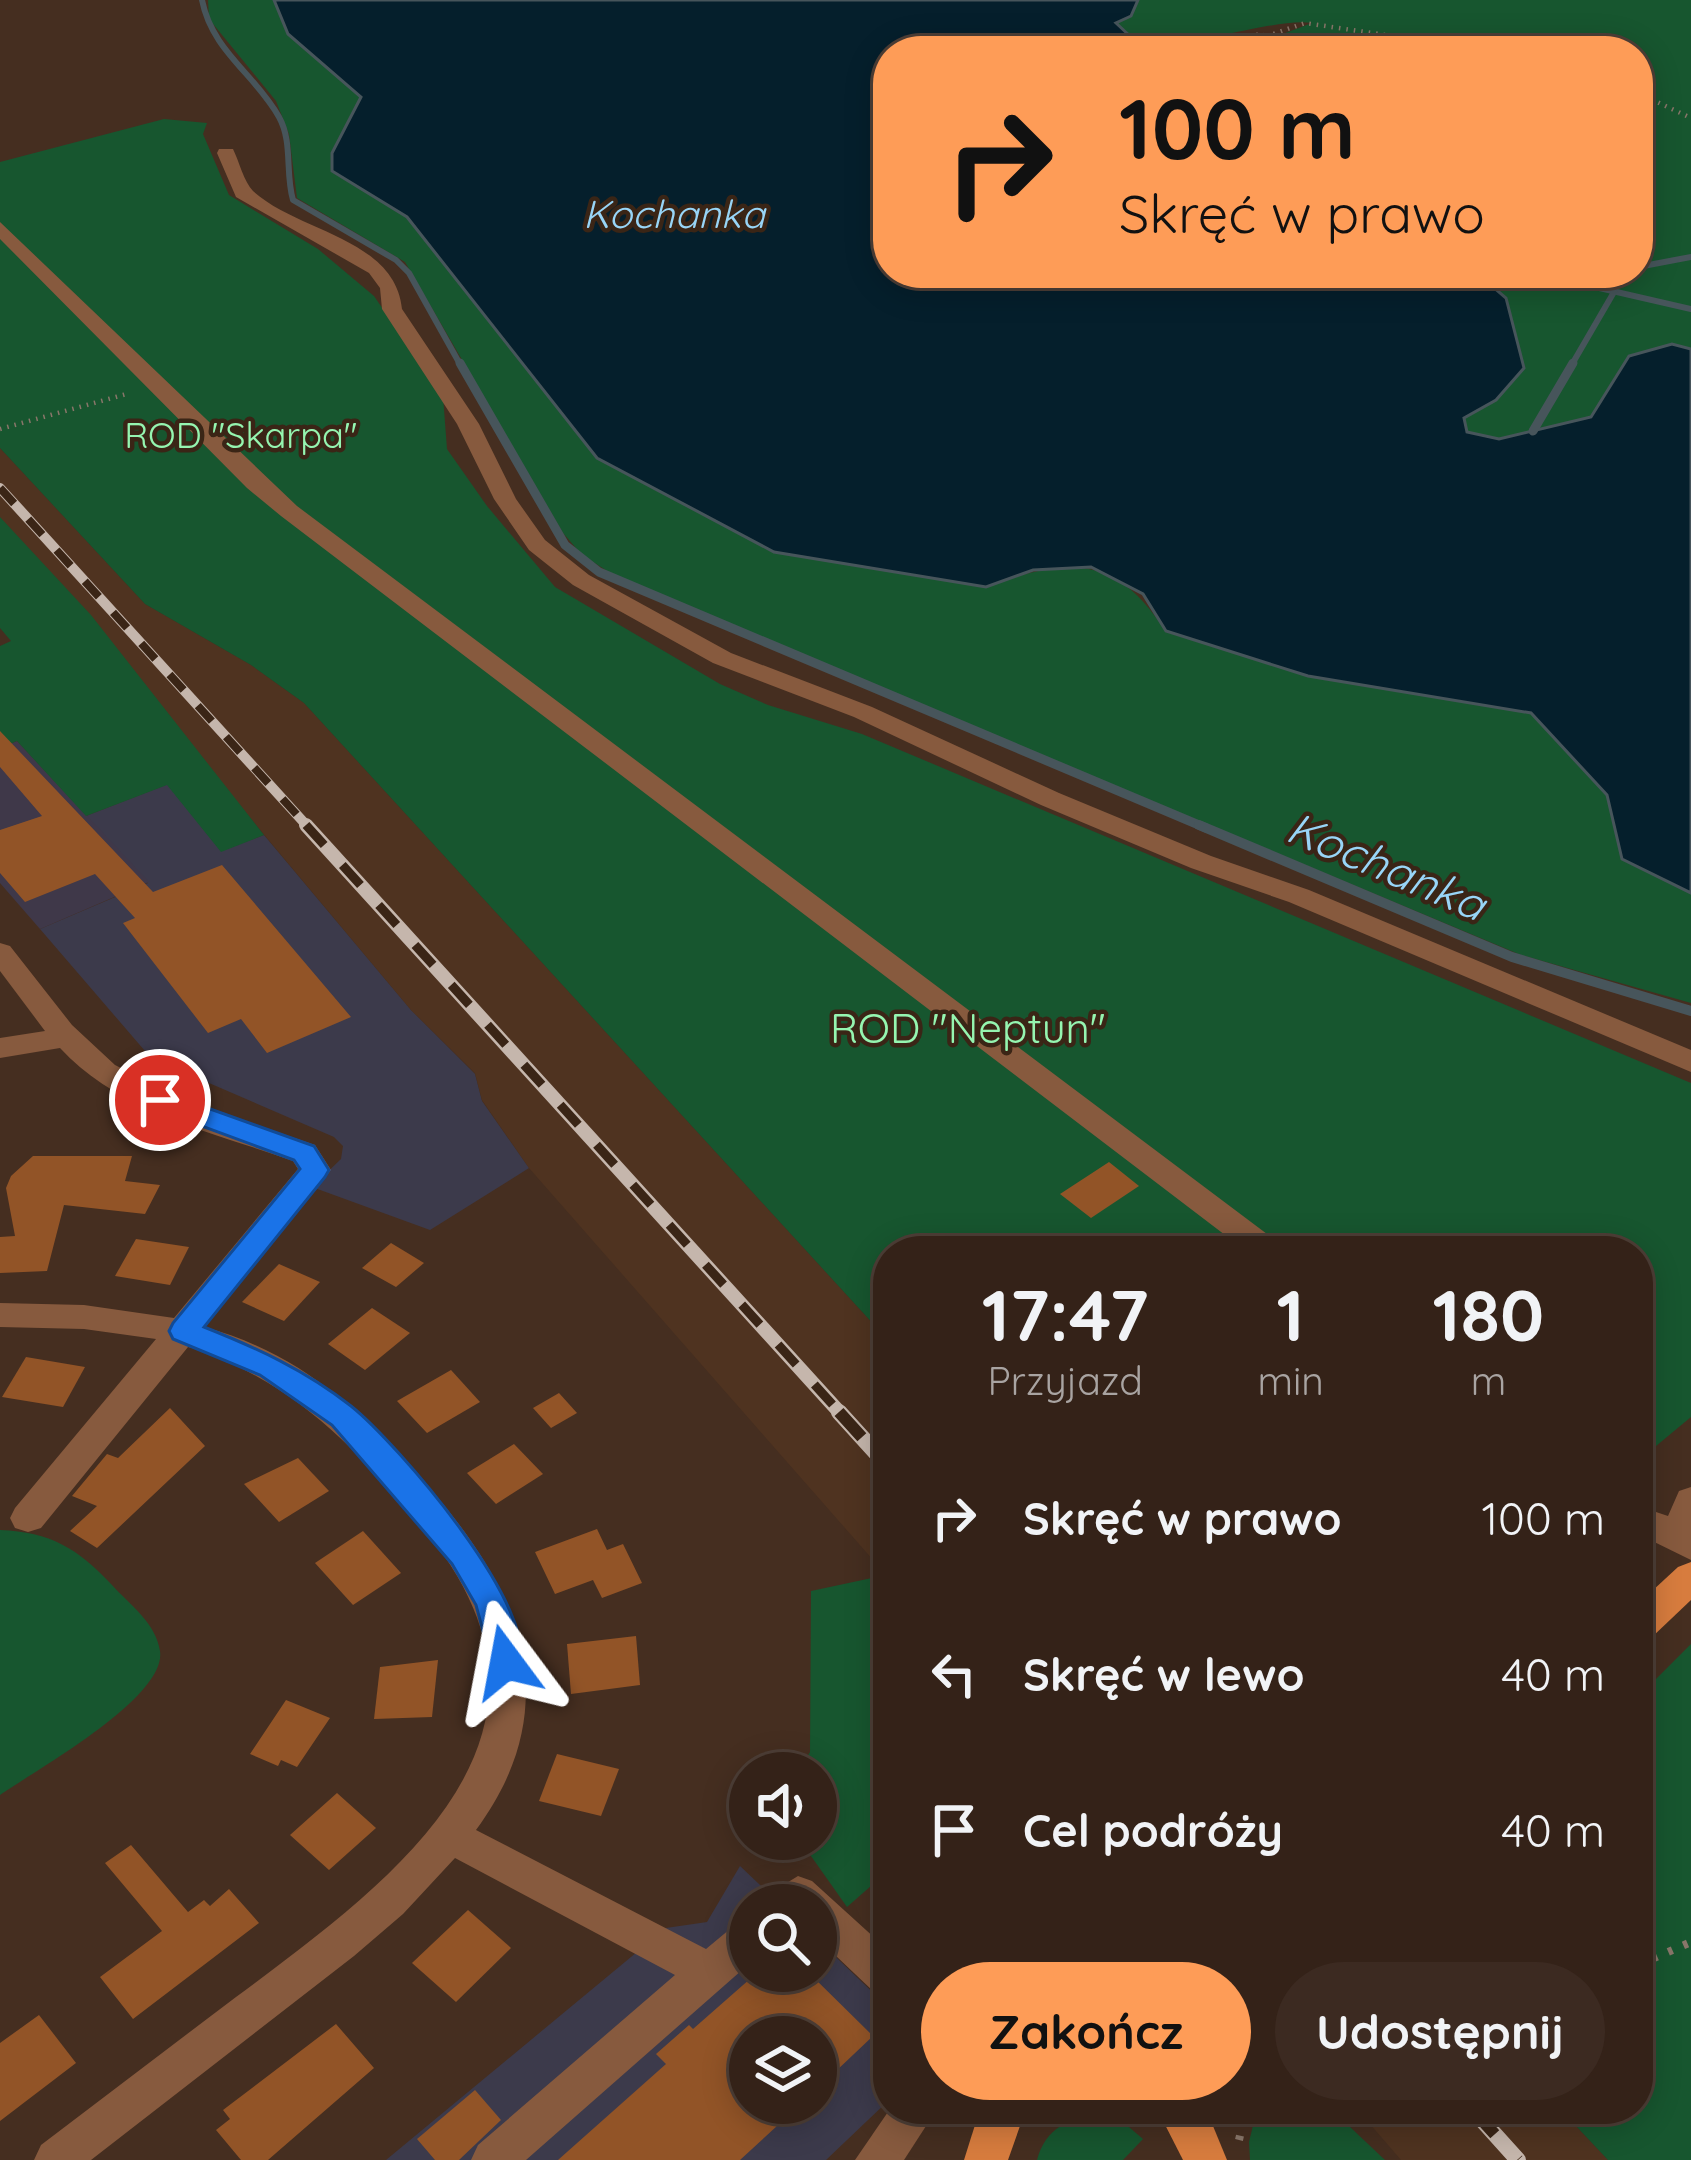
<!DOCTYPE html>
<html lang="pl">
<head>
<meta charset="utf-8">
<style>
	body { margin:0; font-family:Quicksand,sans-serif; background:#3c2a21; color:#f1f3f6; height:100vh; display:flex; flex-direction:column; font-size:45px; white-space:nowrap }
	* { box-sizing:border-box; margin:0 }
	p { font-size:39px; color:#a9a4a2 }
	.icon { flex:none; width:66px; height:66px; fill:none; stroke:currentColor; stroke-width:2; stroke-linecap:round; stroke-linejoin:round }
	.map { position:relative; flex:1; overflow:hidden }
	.sheet { position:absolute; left:873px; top:1236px; width:780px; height:888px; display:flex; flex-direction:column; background:#342218; border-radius:48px; box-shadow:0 6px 30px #0003,0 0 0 3px #4e3f37 }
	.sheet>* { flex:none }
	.hud { position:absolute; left:873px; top:36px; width:780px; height:252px; border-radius:48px; box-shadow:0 6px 30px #0003,0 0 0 3px #4e3f37; background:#fe9c57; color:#111; overflow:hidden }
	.fabs { position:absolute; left:729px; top:1752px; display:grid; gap:24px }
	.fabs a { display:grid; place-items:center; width:108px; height:108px; border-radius:50%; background:#342218; box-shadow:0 6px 30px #0003,0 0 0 3px #4e3f37; font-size:60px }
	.pin { position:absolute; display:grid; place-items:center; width:102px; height:102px; color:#fff; margin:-51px; border:6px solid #fff; border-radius:50%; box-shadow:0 3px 12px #0007 }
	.me { position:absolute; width:132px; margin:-66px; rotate:347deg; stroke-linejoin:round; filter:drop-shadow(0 0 9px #0008) }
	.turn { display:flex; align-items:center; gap:42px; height:252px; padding:0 48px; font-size:54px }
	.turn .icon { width:156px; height:156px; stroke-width:2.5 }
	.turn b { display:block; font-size:84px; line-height:102px }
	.eta { display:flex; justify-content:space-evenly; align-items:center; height:204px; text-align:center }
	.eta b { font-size:72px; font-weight:700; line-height:84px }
	.cta { display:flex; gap:24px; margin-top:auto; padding:24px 48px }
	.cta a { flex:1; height:138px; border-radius:72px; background:#fe9c57; color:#111; font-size:48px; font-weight:700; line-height:138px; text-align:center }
	.cta a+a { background:#3c2a21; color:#f1f3f6 }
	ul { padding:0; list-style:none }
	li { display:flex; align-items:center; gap:36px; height:156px; padding:0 48px }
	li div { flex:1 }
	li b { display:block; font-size:45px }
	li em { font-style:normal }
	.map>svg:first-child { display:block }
</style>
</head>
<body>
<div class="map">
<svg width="1691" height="2160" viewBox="0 0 1691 2160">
	<rect width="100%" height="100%" fill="#452e20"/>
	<g fill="#3c3a4b" fill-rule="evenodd">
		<polygon points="168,784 221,851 264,835 411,1010 475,1074 482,1101 529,1168 430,1230 312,1187 341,1159 343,1146 334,1137 151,1058 40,929 148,883 86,816"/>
		<path d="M740,1866L781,1905H750V1971H816V1938L888,2007V2101L826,2160H386L666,1928L707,1922ZM750,2037H816V2103H750Z"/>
	</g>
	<polygon fill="#3f3849" points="17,741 149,882 40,929 0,883 0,748"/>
	<g fill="#4f3320">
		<polygon points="0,448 145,604 251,665 304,703 888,1340 888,1577 529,1168 482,1100 475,1073 411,1010 0,519"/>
		<polygon points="1357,2109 1560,2109 1608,2160 1401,2160"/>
	</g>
	<g fill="#17562f">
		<path d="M208,0H274L288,34L361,97L332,152V171L407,217L598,458L986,587C1067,557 1116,553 1166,632L1308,676L1531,713L1607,795L1622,859L1691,893V1003L1521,955L672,601L612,574L582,555L563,533L405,262L297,198L289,134L276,101L209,19Z"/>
		<path d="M1138,0H1691V349L1672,344L1629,356L1591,417L1499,439L1467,432L1464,418L1496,400L1506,298L1477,273H1638V51H1237L1312,23C1263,16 1149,69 1116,23L1131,16Z"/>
		<polygon points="164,119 207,123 203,134 229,195 318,249 374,296 443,396 447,449 487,506 555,587 720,684 768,705 862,734 1691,1083 1691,1417 1638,1461 1638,1251 888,1251 888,1340 304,703 251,665 145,604 0,448 0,162"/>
		<polygon points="0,517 91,615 264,835 221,852 167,785 86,816 17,741 0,748 0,646 11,641 0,628"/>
		<path d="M0,1530C51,1532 77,1548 112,1585C130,1605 156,1623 160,1651C167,1697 36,1770 0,1795Z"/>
		<polygon points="886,1575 888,1871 847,1907 799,1839 816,1839 816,1773 797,1773 810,1752 811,1591"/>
		<polygon points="1691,1644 1691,2160 1608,2160 1560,2109 1638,2109 1638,1697"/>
		<polygon points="1257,2109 1331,2109 1385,2160 1250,2160 1249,2142"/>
		<path d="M1101,2114L1123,2122L1143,2139L1123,2160H1037C1045,2128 1070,2117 1101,2114Z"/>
	</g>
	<polygon fill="#051f2c" stroke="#47555b" stroke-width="3" points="274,0 1138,0 1131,16 1116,23 1132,38 1130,51 888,51 888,273 1477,273 1506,298 1524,368 1496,400 1464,418 1467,432 1499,439 1591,417 1629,356 1672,344 1691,349 1691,893 1622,859 1607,795 1531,713 1308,676 1166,631 1143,594 1091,567 1033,570 986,587 774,552 597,458 407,217 332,171 332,153 361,97 288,34"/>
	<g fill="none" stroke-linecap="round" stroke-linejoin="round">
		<g stroke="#47555b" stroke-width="6">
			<path d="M202,0C212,51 255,74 279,117C293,142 285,173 293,200L396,260L409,273L461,366"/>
			<polyline points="1638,267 1691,257"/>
			<polyline points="1534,273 1691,309"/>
			<polyline points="1571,366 1614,292"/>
		</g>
		<g stroke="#47555b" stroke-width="9">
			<polyline points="460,363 565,545 599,572 1206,828"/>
			<polyline points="1533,431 1573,363"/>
		</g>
		<polyline stroke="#47555b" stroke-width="10" points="1199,825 1512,957 1691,1011"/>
	</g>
	<g fill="#925427">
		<polygon points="0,731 153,892 222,865 351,1017 267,1053 241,1019 208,1033 123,923 135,918 95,874 25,902 0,873 0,830 42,816 0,767"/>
		<polygon points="33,1156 132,1156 125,1181 160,1185 145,1214 64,1205 47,1271 0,1273 0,1237 15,1236 6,1188 11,1176"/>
		<polygon points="1109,1162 1139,1186 1091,1218 1060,1194"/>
		<polygon points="136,1239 189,1247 170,1285 115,1276"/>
		<polygon points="391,1243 424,1263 396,1287 362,1268"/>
		<polygon points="279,1264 320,1282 284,1321 242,1302"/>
		<polygon points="372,1308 410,1333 365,1370 328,1344"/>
		<polygon points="26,1357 85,1367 63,1407 2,1397"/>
		<polygon points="451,1370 480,1402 427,1433 397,1401"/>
		<polygon points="559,1393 577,1413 551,1428 533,1408"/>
		<polygon points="170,1408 205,1446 97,1548 70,1531 97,1506 72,1496 107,1454 118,1458"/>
		<polygon points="514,1444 543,1474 496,1504 467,1473"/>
		<polygon points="298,1458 329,1491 279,1522 244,1484"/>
		<polygon points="597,1529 607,1550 623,1544 642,1583 602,1598 593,1580 555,1594 535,1552"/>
		<polygon points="363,1531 401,1573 353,1605 315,1563"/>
		<polygon points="636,1636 640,1685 571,1694 567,1644"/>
		<polygon points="438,1660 432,1717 374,1719 380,1667"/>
		<polygon points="286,1700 330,1718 297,1767 281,1760 278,1766 250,1754"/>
		<polygon points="557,1754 619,1769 601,1816 539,1801"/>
		<polygon points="337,1793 376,1828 329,1870 290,1835"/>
		<polygon points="131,1845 188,1912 204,1900 210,1906 229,1889 259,1923 133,2019 100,1977 162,1931 105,1863"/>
		<polygon points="468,1910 511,1948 456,2002 412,1963"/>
		<polygon points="759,1971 807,1971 873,2036 816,2090 816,2037 750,2037 750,2103 802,2103 740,2160 558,2160 666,2064 656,2054 689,2025 693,2029"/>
		<polygon points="39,2015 76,2063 0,2121 0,2043"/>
		<polygon points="336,2024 374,2068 268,2160 241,2160 216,2130 230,2119 223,2110"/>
		<polygon points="475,2090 501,2120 459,2160 435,2160 417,2139"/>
	</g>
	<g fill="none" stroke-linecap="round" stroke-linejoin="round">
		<g stroke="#89766a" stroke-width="4.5" stroke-dasharray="1.5 6" stroke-linecap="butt">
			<polyline points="1164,51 1151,46 1264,34"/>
			<polyline points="1224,51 1305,23 1493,51"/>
			<polyline points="1638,93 1691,118"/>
			<polyline points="0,429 130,393"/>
		</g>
		<g stroke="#89766a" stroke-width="8" stroke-dasharray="4.5 12" stroke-linecap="butt">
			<polyline points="1638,1965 1691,1942"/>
			<polyline points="1239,2140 1246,2109"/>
		</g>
		<g fill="#875a3e" fill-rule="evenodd">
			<path d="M219,149H233C239,161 244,182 253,191C298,232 395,238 402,309L479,424L516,499L545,540L589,575L731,653L872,707L1059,793L1211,856L1309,890L1691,1050V1072L1289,902L1191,868L1041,805L854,717L713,663L573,585L529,550L494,499L457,424L382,309L380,288L369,273L236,197L217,153Z"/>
			<polygon points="0,222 297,506 1279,1243 1284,1251 1246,1251 281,516 247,488 0,239"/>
			<path d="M0,943L10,946L72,1025L115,1065L186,1101L315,1145L331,1170L205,1327C299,1354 348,1401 413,1470C512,1576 575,1696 476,1830L706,1949L736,1924L750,1918V1963L526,2160H471L478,2145L675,1975L455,1858L403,1914L354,1956L91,2160H34L41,2145C106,2096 171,2046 236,1997C399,1876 598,1731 418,1522C351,1444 299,1388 200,1350L188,1347L41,1528L28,1532L15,1528L10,1518L15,1508L156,1339L84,1329L0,1327V1303L84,1305L174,1318L298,1169L293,1161C213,1132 120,1113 60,1048L0,1058V1038L45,1031L0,971Z"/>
			<polygon points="1691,1487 1691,1560 1638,1534 1638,1506 1668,1516 1679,1491"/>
			<polygon points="798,1876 812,1881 888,1950 888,1996 873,1991 816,1937 816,1905 766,1905 772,1892"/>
			<polygon points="890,2109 937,2109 904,2160 855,2160"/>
		</g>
		<g fill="#d77c3e" fill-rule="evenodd">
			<polygon points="1691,1562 1691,1600 1651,1638 1638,1642 1638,1604 1678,1567"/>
			<polygon points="980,2109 1026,2109 1008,2160 964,2160"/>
			<polygon points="1157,2109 1206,2109 1227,2160 1183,2160"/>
		</g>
		<g stroke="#c5b6ac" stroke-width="10">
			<polyline id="rail-far2" points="0,488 309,828"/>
		</g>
		<g stroke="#c5b6ac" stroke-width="14">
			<polyline id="rail-far1" points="306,825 842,1415"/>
		</g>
		<g stroke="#c5b6ac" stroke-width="16">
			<g id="rail">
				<polyline points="839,1412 888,1466"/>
				<polyline points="1472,2109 1518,2160"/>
			</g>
		</g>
		<use href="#rail-far2" stroke="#3a2516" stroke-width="8" stroke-dasharray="21" stroke-linecap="butt"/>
		<use href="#rail-far1" stroke="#3a2516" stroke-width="9" stroke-dasharray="27" stroke-linecap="butt"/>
		<use href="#rail" stroke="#3a2516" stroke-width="12" stroke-dasharray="34" stroke-linecap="butt"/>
	</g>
	<path fill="#1a73e8" stroke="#114b97" stroke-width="3" d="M160,1091L314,1146L329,1170L325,1177L204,1327C257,1348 305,1370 351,1406C396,1442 546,1614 518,1672L506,1677L494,1672L476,1605L452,1564L332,1425L260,1375L173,1339L169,1331L173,1323L300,1169L294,1160L150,1107L146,1100Z"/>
	<g text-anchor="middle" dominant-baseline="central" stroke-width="9" stroke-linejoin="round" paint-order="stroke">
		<g font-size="36" fill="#95f5b0" stroke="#3a2516">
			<text x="241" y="434">ROD "Skarpa"</text>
		</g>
		<g font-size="39" font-style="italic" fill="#98d5f7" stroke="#3a2516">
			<text x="674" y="213">Kochanka</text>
		</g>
		<g font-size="42" fill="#95f5b0" stroke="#3a2516">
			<text x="968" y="1027">ROD "Neptun"</text>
		</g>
		<g font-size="45" font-style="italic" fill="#98d5f7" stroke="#3a2516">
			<text transform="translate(1387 865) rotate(23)">Kochanka</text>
		</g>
	</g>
</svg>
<div class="fabs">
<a><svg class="icon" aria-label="sound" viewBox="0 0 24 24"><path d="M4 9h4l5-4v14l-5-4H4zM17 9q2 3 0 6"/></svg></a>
<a><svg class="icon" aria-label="search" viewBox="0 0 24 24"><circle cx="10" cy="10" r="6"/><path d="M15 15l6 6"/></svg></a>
<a><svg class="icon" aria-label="layers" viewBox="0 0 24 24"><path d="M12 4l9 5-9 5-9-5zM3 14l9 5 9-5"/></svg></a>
</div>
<div class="pin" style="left:160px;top:1100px;background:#d93025"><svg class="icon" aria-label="arrive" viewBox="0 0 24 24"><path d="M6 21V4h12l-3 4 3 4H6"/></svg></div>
<svg class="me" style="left:506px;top:1662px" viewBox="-20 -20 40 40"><path d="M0-17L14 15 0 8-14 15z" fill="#1a73e8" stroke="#fff" stroke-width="4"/></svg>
<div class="hud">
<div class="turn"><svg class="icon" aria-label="right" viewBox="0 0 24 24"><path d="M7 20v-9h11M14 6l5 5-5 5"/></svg><div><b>100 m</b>Skręć w prawo</div></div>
</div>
<section class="sheet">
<div class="eta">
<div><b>17:47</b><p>Przyjazd</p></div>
<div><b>1</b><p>min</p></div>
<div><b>180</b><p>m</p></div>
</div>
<ul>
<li><svg class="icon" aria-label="right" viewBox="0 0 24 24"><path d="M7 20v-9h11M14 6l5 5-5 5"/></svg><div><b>Skręć w prawo</b></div><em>100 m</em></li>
<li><svg class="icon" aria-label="left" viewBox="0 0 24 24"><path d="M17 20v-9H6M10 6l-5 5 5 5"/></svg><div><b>Skręć w lewo</b></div><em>40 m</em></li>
<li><svg class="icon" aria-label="arrive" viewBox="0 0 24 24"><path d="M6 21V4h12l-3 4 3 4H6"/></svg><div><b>Cel podróży</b></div><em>40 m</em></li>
</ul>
<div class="cta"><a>Zakończ</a><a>Udostępnij</a></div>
</section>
</div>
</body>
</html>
